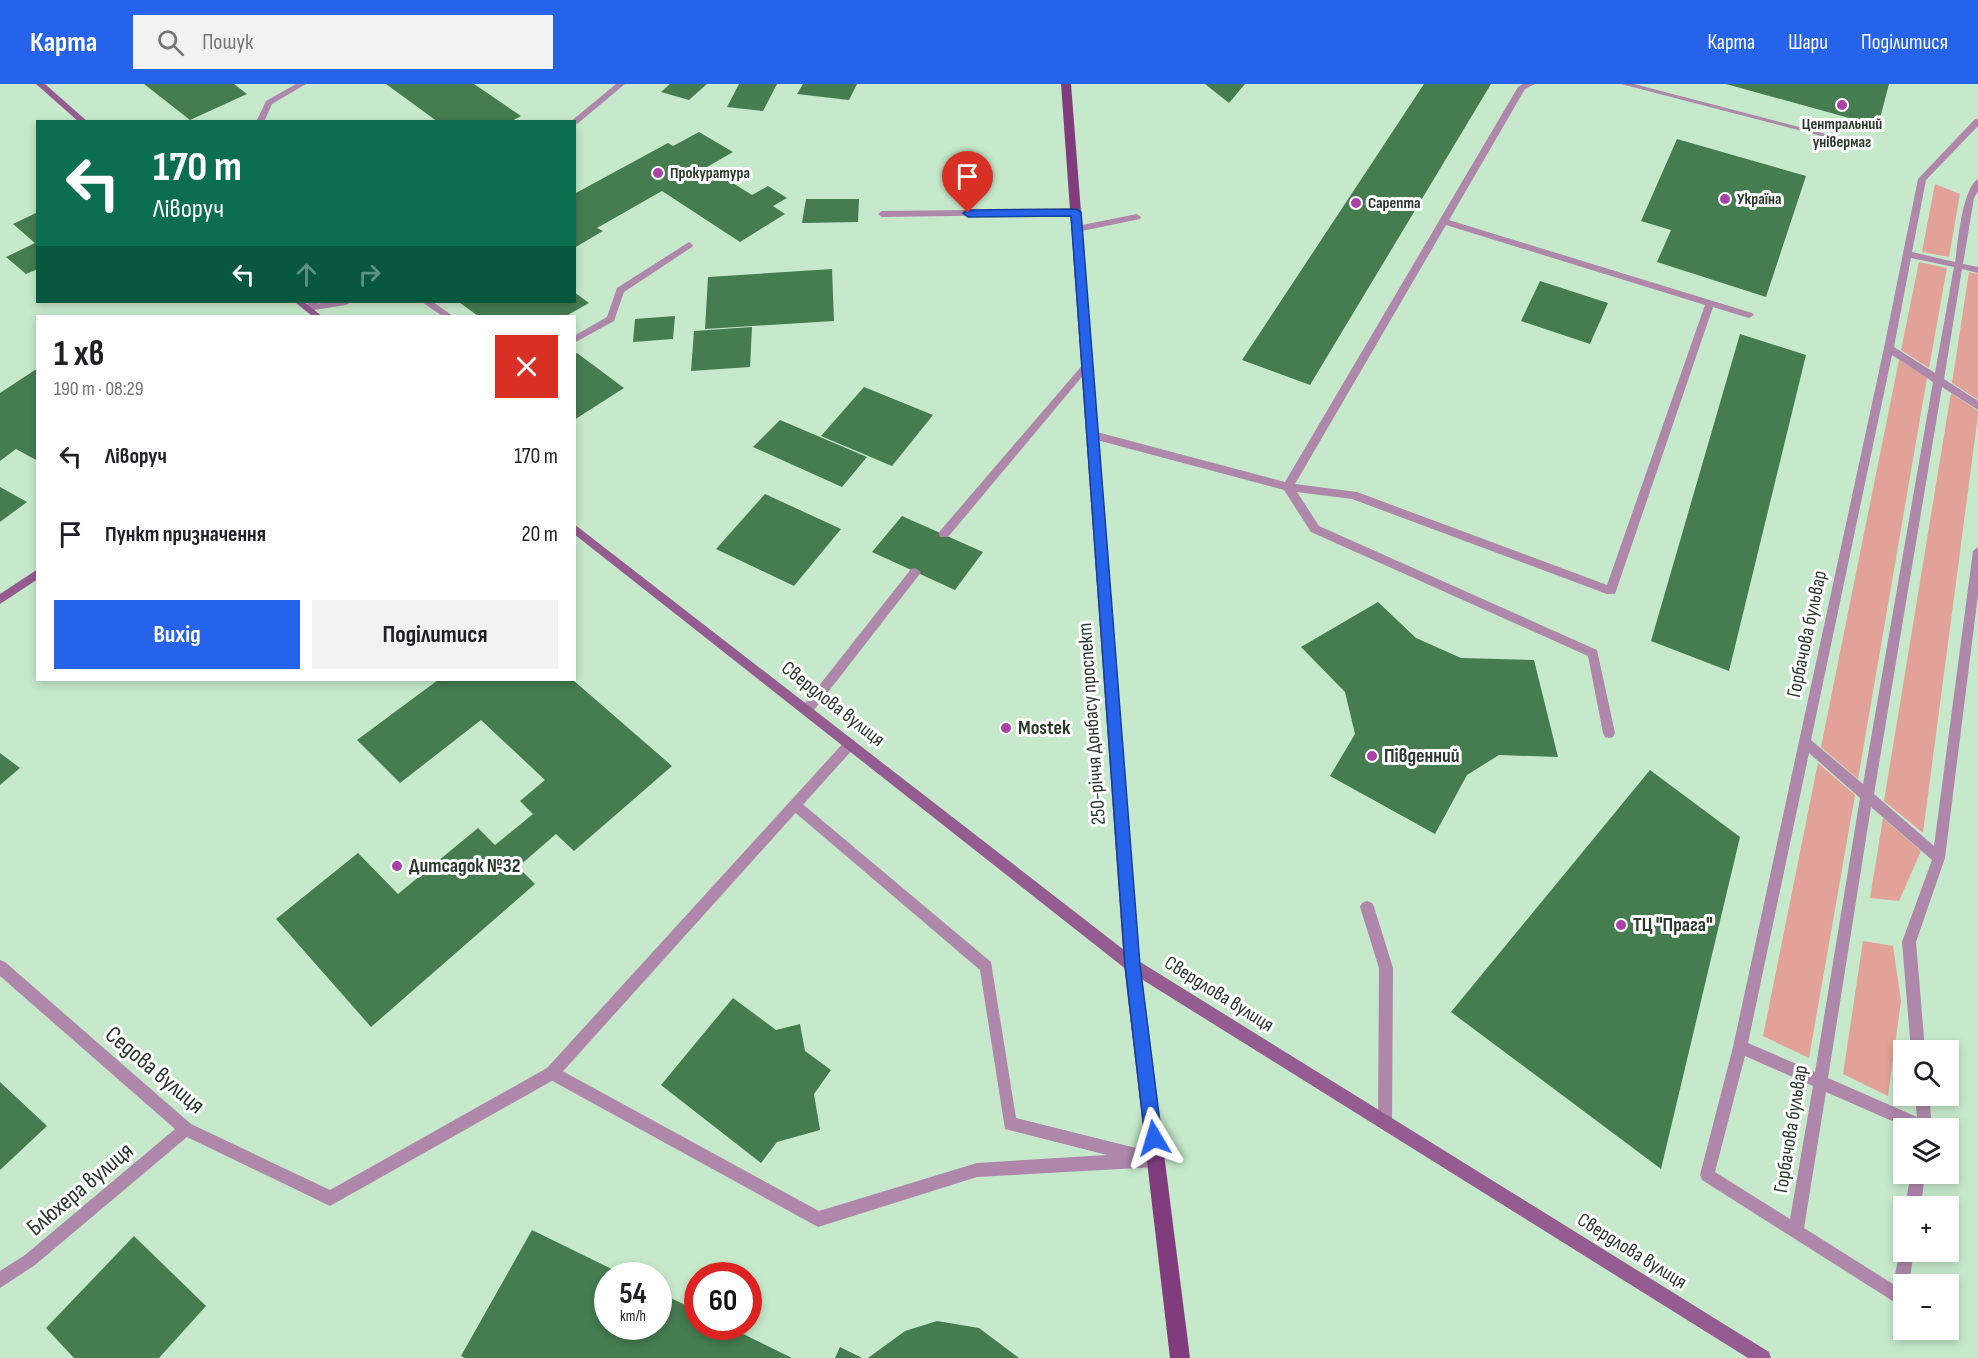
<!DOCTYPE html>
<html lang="uk">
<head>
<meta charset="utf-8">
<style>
	body { margin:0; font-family:"Sofia Sans Condensed",sans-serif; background:#f2f2f2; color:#202124; height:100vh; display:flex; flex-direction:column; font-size:22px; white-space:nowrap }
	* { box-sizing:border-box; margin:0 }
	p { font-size:20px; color:#757577 }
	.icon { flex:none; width:33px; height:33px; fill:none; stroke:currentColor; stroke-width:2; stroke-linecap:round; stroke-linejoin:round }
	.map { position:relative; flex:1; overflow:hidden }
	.sheet { position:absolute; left:36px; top:231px; width:540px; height:366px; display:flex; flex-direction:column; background:#fff; border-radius:0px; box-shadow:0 3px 9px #0003 }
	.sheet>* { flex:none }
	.banner { position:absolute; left:36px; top:36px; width:540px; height:183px; border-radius:0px; box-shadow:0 3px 9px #0003; background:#0b6e4f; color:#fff; overflow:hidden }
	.controls { position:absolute; left:1893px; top:956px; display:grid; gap:12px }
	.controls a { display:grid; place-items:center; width:66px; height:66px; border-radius:0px; background:#fff; box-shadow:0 3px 9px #0003; font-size:30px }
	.speed { position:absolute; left:594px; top:1178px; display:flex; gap:12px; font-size:30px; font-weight:700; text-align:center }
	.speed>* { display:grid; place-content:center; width:78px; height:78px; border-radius:50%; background:#fff; box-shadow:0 3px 9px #0003; line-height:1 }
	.speed small { font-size:15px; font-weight:400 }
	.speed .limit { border:9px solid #d22; background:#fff; color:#111 }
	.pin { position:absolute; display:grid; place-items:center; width:51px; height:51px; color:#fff; margin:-62px -26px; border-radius:50% 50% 50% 0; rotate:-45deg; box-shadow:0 0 6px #0007 }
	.pin .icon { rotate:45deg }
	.me { position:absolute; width:66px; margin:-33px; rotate:353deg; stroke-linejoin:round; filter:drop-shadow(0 0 4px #0008) }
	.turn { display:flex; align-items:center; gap:21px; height:126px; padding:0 18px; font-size:27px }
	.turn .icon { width:78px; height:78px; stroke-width:2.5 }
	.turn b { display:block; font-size:42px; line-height:51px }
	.lanes { display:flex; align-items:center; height:57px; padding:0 18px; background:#0003; justify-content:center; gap:30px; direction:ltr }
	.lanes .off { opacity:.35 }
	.round { display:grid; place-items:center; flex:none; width:63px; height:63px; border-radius:0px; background:#f2f2f2 }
	.head { display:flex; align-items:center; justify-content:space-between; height:102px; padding:0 18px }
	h1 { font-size:36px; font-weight:700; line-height:45px }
	.button { display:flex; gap:12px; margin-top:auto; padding:12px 18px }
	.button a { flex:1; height:69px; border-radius:0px; background:#2563eb; color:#fff; font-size:24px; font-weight:700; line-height:69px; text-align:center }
	.button a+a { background:#f2f2f2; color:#202124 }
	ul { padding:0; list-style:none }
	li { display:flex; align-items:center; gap:18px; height:78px; padding:0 18px }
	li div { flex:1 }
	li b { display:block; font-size:22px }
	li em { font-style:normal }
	header { display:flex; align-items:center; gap:36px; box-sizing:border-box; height:84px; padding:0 30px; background:#2563eb; color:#fff }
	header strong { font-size:28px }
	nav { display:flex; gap:33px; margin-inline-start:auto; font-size:21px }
	.search { width:420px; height:54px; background:#f2f2f2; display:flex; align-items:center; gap:15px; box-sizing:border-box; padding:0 21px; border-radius:0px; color:#757577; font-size:22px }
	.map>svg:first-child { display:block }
</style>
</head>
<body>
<header>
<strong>Карта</strong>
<div class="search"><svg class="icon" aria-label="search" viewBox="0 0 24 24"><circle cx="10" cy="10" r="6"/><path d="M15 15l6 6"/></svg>Пошук</div>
<nav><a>Карта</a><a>Шари</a><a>Поділитися</a></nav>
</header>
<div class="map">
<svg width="1978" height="1274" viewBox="0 0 1978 1274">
	<rect width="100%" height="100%" fill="#c6e9cb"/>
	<g fill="#e3a297">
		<polygon points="1935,100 1960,110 1949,173 1922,168"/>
		<polygon points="1919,178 1947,184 1929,284 1901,266"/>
		<polygon points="1969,188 1978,190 1978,316 1952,299"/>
		<polygon points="1899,276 1927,294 1858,695 1821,663"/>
		<polygon points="1951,309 1978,327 1978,331 1923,749 1884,717"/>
		<polygon points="1818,679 1855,711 1809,974 1763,952"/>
		<polygon points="1883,734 1921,767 1899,817 1870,814"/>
		<polygon points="1863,857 1893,862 1901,917 1888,1012 1843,990"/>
	</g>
	<g fill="#457c50">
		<polygon points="144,0 234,0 247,10 190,36"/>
		<polygon points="386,0 474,0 521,32 510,38 438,38"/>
		<polygon points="670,0 707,0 689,16 661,8"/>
		<polygon points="739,0 777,0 763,27 727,23"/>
		<polygon points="803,0 857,0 849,16 797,10"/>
		<polygon points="1205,0 1245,0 1229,19"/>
		<polygon points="1424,0 1491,0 1310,301 1242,276"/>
		<polygon points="1726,0 1889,0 1878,42"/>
		<polygon points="699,48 733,68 707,83 752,111 768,102 787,114 773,122 785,130 740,158 662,107 597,144 603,147 574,164 574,110 668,59 673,62"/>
		<polygon points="1677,55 1806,92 1766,213 1657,178 1671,146 1641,137"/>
		<polygon points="806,115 859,115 858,138 802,139"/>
		<polygon points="38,128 38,185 26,190 6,173 35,159 13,140"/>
		<polygon points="832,185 834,237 705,245 708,193"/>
		<polygon points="1540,197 1608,219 1590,260 1521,237"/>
		<polygon points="574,208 589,219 566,232 478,232 459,218 574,218"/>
		<polygon points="675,232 673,255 633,258 635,235"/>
		<polygon points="752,243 750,283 691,287 694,247"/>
		<polygon points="1740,250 1806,271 1729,587 1651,557"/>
		<polygon points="577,269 624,304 574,336 574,271"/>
		<polygon points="38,284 38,377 16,365 0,377 0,309"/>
		<polygon points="864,303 933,331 892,382 821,352"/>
		<polygon points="780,336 867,373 842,403 753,363"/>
		<polygon points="0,403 27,418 0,438"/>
		<polygon points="765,410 841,445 794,502 716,465"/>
		<polygon points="902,432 983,468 955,506 872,468"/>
		<polygon points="1378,518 1416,554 1461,574 1534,576 1558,673 1499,671 1467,691 1435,750 1330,692 1355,650 1345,608 1301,563"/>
		<polygon points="438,596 573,596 672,682 574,767 556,750 518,783 535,800 371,943 276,835 358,769 398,810 478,744 495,761 533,730 520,717 545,696 481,636 400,699 357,656"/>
		<polygon points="0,669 20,684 0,701"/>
		<polygon points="1650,686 1740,753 1661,1085 1451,928"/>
		<polygon points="733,914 776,946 800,940 805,967 831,986 814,1010 820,1046 777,1058 761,1079 661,1001"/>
		<polygon points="0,998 47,1042 0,1086"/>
		<polygon points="532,1146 624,1191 608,1191 608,1242 658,1242 658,1208 698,1227 698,1242 727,1242 792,1274 465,1274 461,1272"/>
		<polygon points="134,1152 206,1222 159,1274 74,1274 46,1244"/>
		<polygon points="937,1237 979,1244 1019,1274 868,1274 905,1247"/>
		<polygon points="840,1263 862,1274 835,1274"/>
	</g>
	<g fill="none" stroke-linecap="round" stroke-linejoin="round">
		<g fill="#ae87ab" fill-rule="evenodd">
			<path d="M1523,0H1535L1525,5L1449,136L1752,229L1754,231L1749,234L1713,223L1615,510H1607L1352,415L1297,408L1319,442L1597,566L1615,649L1613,653L1609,654L1605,653L1603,649L1588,572L1311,448L1284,406L1093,355L1088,351L1093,347L1285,398L1518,3ZM1446,141L1705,221L1607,501L1357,408L1295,400Z"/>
			<polygon points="1621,0 1634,0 1860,59 1856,61"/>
			<polygon points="1076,125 1079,126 1079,130 882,133 878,130 882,127"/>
			<polygon points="1137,130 1141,133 1140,135 1077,148 1073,145 1077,142"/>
			<polygon points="689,158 693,161 692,163 624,208 614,237 574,259 574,252 607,233 617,204"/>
			<polygon points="329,218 351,218 346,221 307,227 302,224 307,221"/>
			<polygon points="422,218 433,218 453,232 442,232"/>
			<polygon points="1088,277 1093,280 1091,282 948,453 940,453 939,450 940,447 1085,278"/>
			<polygon points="915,484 921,488 919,491 811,630 803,630 801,626 803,622 911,485"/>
			<path d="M795,715L799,717L991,878L1016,1034L1144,1066C1150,1068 1155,1068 1161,1071L1163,1076L1161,1081L1156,1083L977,1093L818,1143L547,994L545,989L547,984L552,982L557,984L819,1127L977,1079L1107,1071L1005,1045L980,886L791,725L789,721L791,717Z"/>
			<polygon points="1367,817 1372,819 1374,823 1393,884 1392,1038 1390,1043 1385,1045 1380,1043 1378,1038 1379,884 1360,823 1362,819"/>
		</g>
		<g fill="#ae87ab" fill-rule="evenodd">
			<polygon points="296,0 306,0 272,20 264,38 256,38 266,17"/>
			<polygon points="616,0 625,0 577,40 570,38"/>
			<path d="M1975,35H1978V42L1926,96L1912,168L1955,178C1958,159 1962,105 1978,95V107L1974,114L1963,180L1978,183V189L1962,185L1944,295L1978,317V326L1942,303L1874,710L1934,762L1973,467L1978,463V511L1945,774L1916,858L1925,966H1911L1902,858L1932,776L1871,723L1828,994L1917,1033L1915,1011H1929L1932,1044H1908L1826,1008L1804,1144L1893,1200L1901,1162L1904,1160V1167H1914L1909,1200H1904V1219L1899,1221L1702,1096L1700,1091L1733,963L1884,264L1918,95ZM1911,174L1954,183L1935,289L1894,263ZM1892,271L1933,298L1863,700L1811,656ZM1809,669L1860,714L1815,988L1748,959ZM1745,972L1813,1002L1790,1135L1715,1088Z"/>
			<polygon points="310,218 321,218 310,226 304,226 304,222"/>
			<polygon points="850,655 854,656 856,660 854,664 557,994 330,1122 187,1053 35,1181 0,1204 0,1187 25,1171 175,1045 0,892 0,876 5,878 191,1040 330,1106 547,984 846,656"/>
			<polygon points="1911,1089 1925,1089 1921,1122 1905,1122"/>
		</g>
		<g fill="#945c90" fill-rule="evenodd">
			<polygon points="36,0 45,0 88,38 79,38"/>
			<polygon points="295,218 304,218 322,232 312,232"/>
			<polygon points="574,440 1137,876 1769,1268 1771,1274 1748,1274 1127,886 574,450"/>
			<polygon points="38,485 38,495 0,520 0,510"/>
		</g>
		<polygon fill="#803c7d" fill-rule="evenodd" points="1061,0 1071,0 1140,881 1190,1274 1170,1274 1124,881"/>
	</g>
	<polygon fill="#2563eb" stroke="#184099" stroke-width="1.5" points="1076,125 1081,128 1140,881 1162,1054 1160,1060 1154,1063 1148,1060 1145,1054 1125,881 1071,132 968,133 963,129 968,126"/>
	<g fill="#a942a6" stroke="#fff" stroke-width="2">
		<circle cx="1842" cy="21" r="6"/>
		<circle cx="658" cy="89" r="6"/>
		<circle cx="1725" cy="115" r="6"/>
		<circle cx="1356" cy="119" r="6"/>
		<circle cx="1006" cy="644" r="6"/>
		<circle cx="1372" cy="672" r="6"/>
		<circle cx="397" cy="782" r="6"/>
		<circle cx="1621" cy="841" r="6"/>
	</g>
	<g text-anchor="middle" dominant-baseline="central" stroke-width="6" stroke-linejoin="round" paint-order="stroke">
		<g font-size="16" font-weight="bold" fill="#2a382c" stroke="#fff" text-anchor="start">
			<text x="1842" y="40" text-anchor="middle">Центральний<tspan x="1842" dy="18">універмаг</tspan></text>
			<text x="670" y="89">Прокуратура</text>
			<text x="1737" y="115">Україна</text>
			<text x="1368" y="119">Сарепта</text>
		</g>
		<g font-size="20" fill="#2a382c" stroke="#fff">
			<text transform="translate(1807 550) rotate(-78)">Горбачова бульвар</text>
			<text transform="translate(833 620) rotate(38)">Свердлова вулиця</text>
			<text transform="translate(1092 640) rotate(-94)">250-річчя Донбасу проспект</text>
			<text transform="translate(1219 910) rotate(32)">Свердлова вулиця</text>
			<text transform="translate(1791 1045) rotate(-81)">Горбачова бульвар</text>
			<text transform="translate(1632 1167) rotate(32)">Свердлова вулиця</text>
		</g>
		<g font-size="20" font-weight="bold" fill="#2a382c" stroke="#fff" text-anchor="start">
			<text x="1018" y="644">Mostek</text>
			<text x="1384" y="672">Південний</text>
			<text x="409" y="782">Дитсадок №32</text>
			<text x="1633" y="841">ТЦ "Прага"</text>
		</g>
		<g font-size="24" fill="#2a382c" stroke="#fff">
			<text transform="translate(155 986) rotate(40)">Седова вулиця</text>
			<text transform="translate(80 1105) rotate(-40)">Блюхера вулиця</text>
		</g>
	</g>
</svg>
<div class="controls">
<a><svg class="icon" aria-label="search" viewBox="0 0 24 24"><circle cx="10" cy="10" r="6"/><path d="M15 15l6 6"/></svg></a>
<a><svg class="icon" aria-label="layers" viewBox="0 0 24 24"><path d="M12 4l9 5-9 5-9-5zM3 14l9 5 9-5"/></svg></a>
<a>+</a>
<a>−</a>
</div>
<div class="speed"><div>54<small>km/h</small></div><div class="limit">60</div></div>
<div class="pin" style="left:968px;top:129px;background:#d93025"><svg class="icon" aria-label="arrive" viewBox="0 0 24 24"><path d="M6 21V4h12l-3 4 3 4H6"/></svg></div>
<svg class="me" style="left:1154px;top:1054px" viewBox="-20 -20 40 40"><path d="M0-17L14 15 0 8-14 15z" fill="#2563eb" stroke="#fff" stroke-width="4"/></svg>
<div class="banner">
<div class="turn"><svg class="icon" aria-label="left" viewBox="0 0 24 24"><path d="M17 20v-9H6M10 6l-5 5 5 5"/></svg><div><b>170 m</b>Ліворуч</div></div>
<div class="lanes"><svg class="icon" aria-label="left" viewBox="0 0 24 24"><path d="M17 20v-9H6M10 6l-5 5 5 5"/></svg><svg class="icon off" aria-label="ahead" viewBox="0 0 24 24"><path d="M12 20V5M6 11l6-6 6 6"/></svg><svg class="icon off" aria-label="right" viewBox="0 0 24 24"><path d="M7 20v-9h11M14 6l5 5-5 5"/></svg></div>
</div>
<section class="sheet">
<div class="head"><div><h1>1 хв</h1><p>190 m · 08:29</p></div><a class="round" style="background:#d93025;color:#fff"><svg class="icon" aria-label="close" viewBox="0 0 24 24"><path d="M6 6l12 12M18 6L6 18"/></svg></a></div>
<ul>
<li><svg class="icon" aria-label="left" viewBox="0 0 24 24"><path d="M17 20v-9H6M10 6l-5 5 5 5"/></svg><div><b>Ліворуч</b></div><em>170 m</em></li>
<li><svg class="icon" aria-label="arrive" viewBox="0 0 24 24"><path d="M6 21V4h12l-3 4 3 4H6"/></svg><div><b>Пункт призначення</b></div><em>20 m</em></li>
</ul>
<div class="button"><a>Вихід</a><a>Поділитися</a></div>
</section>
</div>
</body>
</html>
